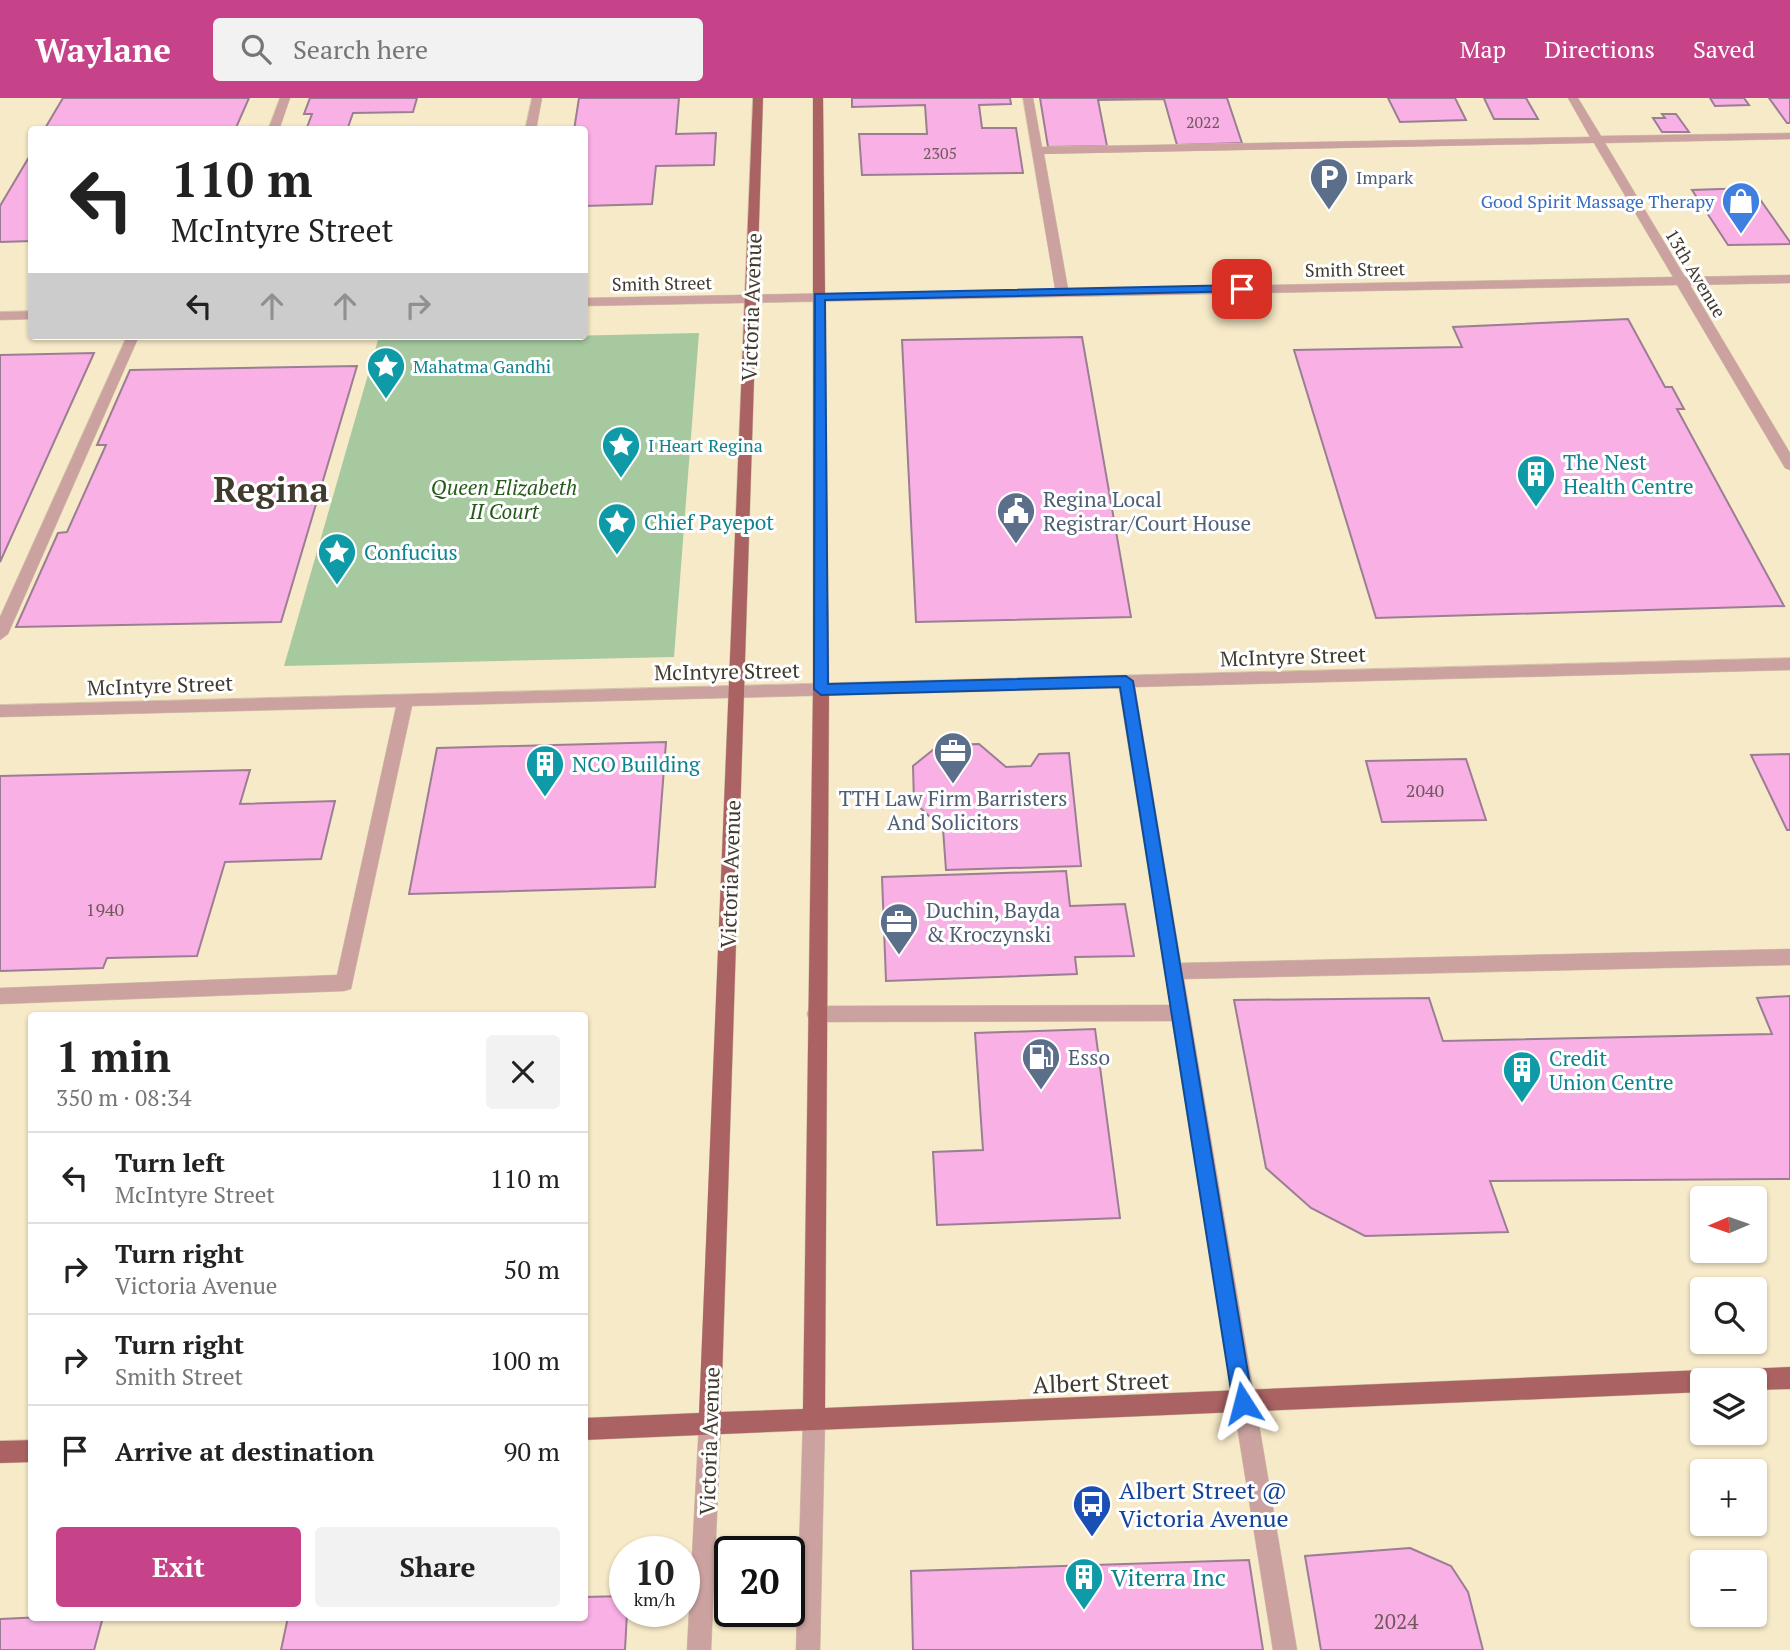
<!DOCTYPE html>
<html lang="en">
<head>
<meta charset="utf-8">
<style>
	body { margin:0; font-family:"PT Serif",serif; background:#f2f2f2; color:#222; height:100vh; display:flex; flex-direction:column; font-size:26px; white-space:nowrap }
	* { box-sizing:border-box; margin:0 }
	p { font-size:23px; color:#767676 }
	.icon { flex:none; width:38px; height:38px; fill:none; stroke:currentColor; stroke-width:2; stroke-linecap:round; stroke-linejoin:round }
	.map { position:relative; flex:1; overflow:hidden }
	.side { position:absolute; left:28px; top:914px; width:560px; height:609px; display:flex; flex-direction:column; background:#fff; border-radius:7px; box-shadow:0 2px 5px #0004 }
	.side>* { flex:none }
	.top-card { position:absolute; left:28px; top:28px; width:560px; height:214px; border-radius:7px; box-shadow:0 2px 5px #0004; background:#fff; color:#222; overflow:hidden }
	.needle { width:46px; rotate:268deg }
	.buttons { position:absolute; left:1690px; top:1088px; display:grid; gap:14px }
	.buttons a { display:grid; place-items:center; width:77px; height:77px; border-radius:7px; background:#fff; box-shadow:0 2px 5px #0004; font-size:35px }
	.speed { position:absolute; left:609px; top:1438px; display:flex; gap:14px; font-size:35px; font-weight:700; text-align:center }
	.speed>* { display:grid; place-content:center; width:91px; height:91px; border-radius:50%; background:#fff; box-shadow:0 2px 5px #0004; line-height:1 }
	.speed small { font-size:18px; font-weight:400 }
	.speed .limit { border:4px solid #111; border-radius:10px; background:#fff; color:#111 }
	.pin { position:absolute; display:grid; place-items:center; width:60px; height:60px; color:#fff; margin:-30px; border-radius:14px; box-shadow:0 4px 10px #0006 }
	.me { position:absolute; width:77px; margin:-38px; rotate:351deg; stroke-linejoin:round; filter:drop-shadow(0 0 5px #0008) }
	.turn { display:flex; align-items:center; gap:24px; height:147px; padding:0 28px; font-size:32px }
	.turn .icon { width:91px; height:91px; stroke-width:2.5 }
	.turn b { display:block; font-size:49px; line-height:60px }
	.lanes { display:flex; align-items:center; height:66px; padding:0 28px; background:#0003; justify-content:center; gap:35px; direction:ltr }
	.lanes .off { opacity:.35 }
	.round { display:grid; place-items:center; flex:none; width:74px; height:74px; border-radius:7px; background:#f2f2f2 }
	.headline { display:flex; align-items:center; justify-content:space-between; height:119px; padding:0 28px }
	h1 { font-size:42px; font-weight:800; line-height:52px }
	.cta { display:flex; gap:14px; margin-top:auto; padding:14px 28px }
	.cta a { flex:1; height:80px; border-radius:7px; background:#c64389; color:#fff; font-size:28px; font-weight:800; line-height:80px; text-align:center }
	.cta a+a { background:#f2f2f2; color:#222 }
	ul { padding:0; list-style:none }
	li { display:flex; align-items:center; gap:21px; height:91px; padding:0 28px; border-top:2px solid #e0e0e0 }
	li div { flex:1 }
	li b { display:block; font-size:26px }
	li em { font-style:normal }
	header { display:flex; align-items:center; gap:42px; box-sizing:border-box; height:98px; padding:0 35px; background:#c64389; color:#fff }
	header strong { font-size:33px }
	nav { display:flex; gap:38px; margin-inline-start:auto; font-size:24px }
	.search { width:490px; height:63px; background:#f2f2f2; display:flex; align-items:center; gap:18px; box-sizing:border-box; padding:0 24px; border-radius:7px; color:#767676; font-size:26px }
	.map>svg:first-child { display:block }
</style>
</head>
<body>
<header>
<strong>Waylane</strong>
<div class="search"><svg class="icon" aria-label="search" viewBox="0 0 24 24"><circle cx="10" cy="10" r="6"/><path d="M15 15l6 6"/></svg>Search here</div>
<nav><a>Map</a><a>Directions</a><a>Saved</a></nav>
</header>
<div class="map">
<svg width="1790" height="1552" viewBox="0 0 1790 1552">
	<rect width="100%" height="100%" fill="#f7eac8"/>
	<polygon fill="#a6c99f" points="699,235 674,559 284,568 378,242"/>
	<g fill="#f9b0e5" stroke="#9b7e93" stroke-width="2">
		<polygon points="63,0 249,0 235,32 44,32"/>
		<polygon points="310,0 417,0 413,14 353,15 347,32 306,32 312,16 304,16"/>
		<polygon points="579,0 679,0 676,36 716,35 714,67 656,68 652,106 584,108 584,32 574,32"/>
		<polygon points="852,0 1010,0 1011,6 979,7 982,30 1016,30 1023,75 862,77 859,36 927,36 925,7 852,9"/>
		<polygon points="1040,0 1227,0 1242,45 1177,47 1164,1 1098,2 1107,48 1048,49"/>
		<polygon points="1388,0 1455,0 1466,22 1400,24"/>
		<polygon points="1484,0 1526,0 1538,21 1494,21"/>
		<polygon points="1710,0 1744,0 1749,7 1715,8"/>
		<polygon points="1769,0 1790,0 1790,25 1787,25"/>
		<polygon points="1662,16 1676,16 1689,34 1662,34 1653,20 1665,20"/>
		<polygon points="32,54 32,143 0,144 0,108"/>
		<polygon points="1752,90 1790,144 1790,146 1728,147 1692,92"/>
		<polygon points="1628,221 1665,289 1672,289 1684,311 1677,311 1784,508 1376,520 1294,252 1462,249 1453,229"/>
		<polygon points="1082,239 1131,519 916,524 902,242"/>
		<polygon points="94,255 0,464 0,257"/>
		<polygon points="357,268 281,524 16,529 58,435 67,434 106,347 97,347 130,272"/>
		<polygon points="666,644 655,789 409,796 437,650"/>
		<polygon points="979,646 1006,669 1031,668 1039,656 1069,655 1081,768 946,772 943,731 914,704 913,668 939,647"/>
		<polygon points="1790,656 1790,732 1787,732 1751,657"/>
		<polygon points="1466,661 1486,722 1382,724 1366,663"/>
		<polygon points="250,672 240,706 335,703 321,761 225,764 197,858 107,860 103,870 0,873 0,678"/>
		<polygon points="1066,773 1070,808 1125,806 1134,858 1075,859 1077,876 886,883 882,779"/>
		<polygon points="1790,898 1790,1081 1490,1083 1508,1134 1365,1138 1311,1110 1266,1070 1234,902 1429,900 1443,943 1772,936 1757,900"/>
		<polygon points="1095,931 1120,1120 937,1127 933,1054 983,1052 975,935"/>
		<polygon points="1410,1450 1451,1468 1468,1494 1483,1552 1321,1552 1305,1458"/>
		<polygon points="1249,1462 1263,1552 913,1552 911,1473"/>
		<polygon points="625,1498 625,1514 627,1514 625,1552 281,1552 288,1519 584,1519 584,1499"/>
		<polygon points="43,1519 103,1519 94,1552 0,1552 0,1521"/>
	</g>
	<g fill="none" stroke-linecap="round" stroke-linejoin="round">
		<g stroke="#d2c7a9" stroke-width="1">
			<g id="minor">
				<polygon points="280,0 290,0 279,32 268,32"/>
				<polygon points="532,0 542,0 536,32 525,32"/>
				<path d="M1023,0H1033L1042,49L1590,39L1568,0H1578L1601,38L1790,35V41L1605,45L1685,179L1790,177V185L1690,187L1790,355V372L1785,370L1677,187L584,208V200L1055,191ZM1594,45L1673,179L1068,191L1044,56Z"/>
				<polygon points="32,213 32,221 0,222 0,214"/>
				<polygon points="127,238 139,238 8,536 0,542 0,519"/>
				<polygon points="1790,560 1790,572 1135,589 1181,865 1790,851 1790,867 1184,881 1297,1552 1273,1552 1172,923 816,924 809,922 807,916 809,910 816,908 1170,907 1119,590 412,608 351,891 344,893 0,906 0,890 337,877 396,609 0,619 0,607"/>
				<polygon points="814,1311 822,1314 825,1322 820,1552 796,1552 803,1322 806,1314"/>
				<polygon points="710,1315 718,1318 721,1326 711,1552 687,1552 699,1326 702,1318"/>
			</g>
		</g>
		<g stroke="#d2c7a9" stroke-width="1">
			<g id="major">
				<polygon points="753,0 763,0 721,1314 803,1311 813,591 813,0 823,0 829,591 825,1310 1703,1272 1710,1275 1716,1272 1790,1269 1790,1291 1755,1292 1755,1283 1703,1283 1703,1294 584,1342 584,1320 699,1315"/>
				<polygon points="32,1342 32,1364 0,1365 0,1343"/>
			</g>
		</g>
		<use href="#minor" fill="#cba2a0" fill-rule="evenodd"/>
		<use href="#major" fill="#aa6362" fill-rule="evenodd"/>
	</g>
	<polygon fill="#1a73e8" stroke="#114b97" stroke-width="2" points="1242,187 1248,191 1247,193 825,202 828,586 1126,578 1133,583 1253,1305 1250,1312 1243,1315 1236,1312 1233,1305 1120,589 821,597 814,591 815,196"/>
	<defs>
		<g id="parking-pin" transform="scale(2.0125)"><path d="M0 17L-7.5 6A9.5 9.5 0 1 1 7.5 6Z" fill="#5c6f8a" stroke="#fff"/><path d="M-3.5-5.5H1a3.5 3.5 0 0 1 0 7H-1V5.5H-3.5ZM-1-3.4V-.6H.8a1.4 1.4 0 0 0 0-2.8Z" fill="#fff"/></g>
		<g id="shop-pin" transform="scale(2.0125)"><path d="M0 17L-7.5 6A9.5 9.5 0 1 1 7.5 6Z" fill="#3f7fe0" stroke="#fff"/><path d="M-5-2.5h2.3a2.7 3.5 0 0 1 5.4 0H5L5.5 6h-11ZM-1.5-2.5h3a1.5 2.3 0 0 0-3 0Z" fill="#fff"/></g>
		<g id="sight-pin" transform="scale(2.0125)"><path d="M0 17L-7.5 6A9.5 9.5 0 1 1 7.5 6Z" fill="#0f9aa8" stroke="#fff"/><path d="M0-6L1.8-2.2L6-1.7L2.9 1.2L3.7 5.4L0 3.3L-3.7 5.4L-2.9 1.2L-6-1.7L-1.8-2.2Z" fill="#fff"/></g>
		<g id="building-pin" transform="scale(2.0125)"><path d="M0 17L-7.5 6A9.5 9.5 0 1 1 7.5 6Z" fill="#0f9aa8" stroke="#fff"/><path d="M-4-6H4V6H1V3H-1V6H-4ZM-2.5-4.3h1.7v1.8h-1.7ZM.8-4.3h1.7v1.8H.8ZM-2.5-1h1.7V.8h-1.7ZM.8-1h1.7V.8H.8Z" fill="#fff"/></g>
		<g id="civic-pin" transform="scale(2.0125)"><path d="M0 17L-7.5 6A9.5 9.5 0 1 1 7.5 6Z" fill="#5c6f8a" stroke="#fff"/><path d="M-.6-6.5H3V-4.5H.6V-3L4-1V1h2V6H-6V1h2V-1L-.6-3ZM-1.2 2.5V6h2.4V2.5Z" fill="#fff"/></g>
		<g id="office-pin" transform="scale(2.0125)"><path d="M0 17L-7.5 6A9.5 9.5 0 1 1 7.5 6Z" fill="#5c6f8a" stroke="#fff"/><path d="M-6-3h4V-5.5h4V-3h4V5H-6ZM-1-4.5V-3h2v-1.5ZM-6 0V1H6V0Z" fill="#fff"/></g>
		<g id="fuel-pin" transform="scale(2.0125)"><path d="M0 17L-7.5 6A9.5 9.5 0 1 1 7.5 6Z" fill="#5c6f8a" stroke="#fff"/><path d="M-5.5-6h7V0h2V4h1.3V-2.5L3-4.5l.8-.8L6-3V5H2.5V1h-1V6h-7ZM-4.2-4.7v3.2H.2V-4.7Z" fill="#fff"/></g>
		<g id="bus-pin" transform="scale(2.0125)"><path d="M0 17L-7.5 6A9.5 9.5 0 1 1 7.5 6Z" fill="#1a4fb4" stroke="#fff"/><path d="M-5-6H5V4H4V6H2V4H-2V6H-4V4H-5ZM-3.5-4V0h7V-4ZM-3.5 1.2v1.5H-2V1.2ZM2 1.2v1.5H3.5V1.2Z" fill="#fff"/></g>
	</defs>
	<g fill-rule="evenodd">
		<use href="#parking-pin" x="1329" y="79"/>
		<use href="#shop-pin" x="1741" y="103"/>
		<use href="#sight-pin" x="386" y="268"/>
		<use href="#sight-pin" x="621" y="347"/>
		<use href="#building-pin" x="1536" y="376"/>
		<use href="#civic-pin" x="1016" y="413"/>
		<use href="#sight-pin" x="617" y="424"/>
		<use href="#sight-pin" x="337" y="454"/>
		<use href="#office-pin" x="953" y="653"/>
		<use href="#building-pin" x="545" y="666"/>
		<use href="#office-pin" x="899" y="824"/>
		<use href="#fuel-pin" x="1041" y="959"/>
		<use href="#building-pin" x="1522" y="972"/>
		<use href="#bus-pin" x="1092" y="1406"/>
		<use href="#building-pin" x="1084" y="1479"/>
	</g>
	<g text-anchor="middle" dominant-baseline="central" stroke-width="6" stroke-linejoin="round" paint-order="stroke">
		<g font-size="16" fill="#6e585b">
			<text x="1203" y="24">2022</text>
			<text x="940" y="55">2305</text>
		</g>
		<g font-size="18" fill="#4e5e75" stroke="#fff" text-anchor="start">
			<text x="1356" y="79">Impark</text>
		</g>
		<g font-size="18" fill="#366cbe" stroke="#fff" text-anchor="end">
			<text x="1714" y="103">Good Spirit Massage Therapy</text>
		</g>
		<g font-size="18" fill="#403b2d" stroke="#fff">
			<text transform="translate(1355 171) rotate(-1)">Smith Street</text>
			<text transform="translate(1696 175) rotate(59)">13th Avenue</text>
			<text transform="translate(662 185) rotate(-1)">Smith Street</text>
		</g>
		<g font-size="18" fill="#0d838f" stroke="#fff" text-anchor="start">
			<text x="413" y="268">Mahatma Gandhi</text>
			<text x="648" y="347">I Heart Regina</text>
		</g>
		<g font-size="18" fill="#6e585b">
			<text x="1425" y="692">2040</text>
			<text x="105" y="811">1940</text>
		</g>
		<g font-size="21" fill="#403b2d" stroke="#fff">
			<text transform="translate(751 209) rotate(-88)">Victoria Avenue</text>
			<text transform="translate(1293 558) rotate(-2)">McIntyre Street</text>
			<text transform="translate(727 573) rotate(-1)">McIntyre Street</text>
			<text transform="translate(160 587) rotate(-2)">McIntyre Street</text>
			<text transform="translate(730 776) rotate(-88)">Victoria Avenue</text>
			<text transform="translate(709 1343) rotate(-88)">Victoria Avenue</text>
		</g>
		<g font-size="21" fill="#0d838f" stroke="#fff" text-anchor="start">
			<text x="1563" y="364">The Nest<tspan x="1563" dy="24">Health Centre</tspan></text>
			<text x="644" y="424">Chief Payepot</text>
			<text x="364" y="454">Confucius</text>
			<text x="572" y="666">NCO Building</text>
			<text x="1549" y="960">Credit<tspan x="1549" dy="24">Union Centre</tspan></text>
		</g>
		<g font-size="21" font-style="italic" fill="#255a1a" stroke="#fff">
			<text x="504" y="389">Queen Elizabeth<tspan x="504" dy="24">II Court</tspan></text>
		</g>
		<g font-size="21" fill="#4e5e75" stroke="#fff" text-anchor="start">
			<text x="1043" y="401">Regina Local<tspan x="1043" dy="24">Registrar/Court House</tspan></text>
			<text x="953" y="700" text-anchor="middle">TTH Law Firm Barristers<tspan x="953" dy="24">And Solicitors</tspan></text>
			<text x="926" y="812">Duchin, Bayda<tspan x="926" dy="24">&amp; Kroczynski</tspan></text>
			<text x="1068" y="959">Esso</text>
		</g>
		<g font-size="21" fill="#6e585b">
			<text x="1396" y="1523">2024</text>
		</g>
		<g font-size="24" fill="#403b2d" stroke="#fff">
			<text transform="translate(1101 1284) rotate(-2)">Albert Street</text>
		</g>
		<g font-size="24" fill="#164399" stroke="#fff" text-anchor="start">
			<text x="1119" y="1392">Albert Street @<tspan x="1119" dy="28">Victoria Avenue</tspan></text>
		</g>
		<g font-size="24" fill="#0d838f" stroke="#fff" text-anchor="start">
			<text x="1111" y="1479">Viterra Inc</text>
		</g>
		<g font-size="35" font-weight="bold" fill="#403b2d" stroke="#fff">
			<text x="271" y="391">Regina</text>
		</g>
	</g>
</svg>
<div class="buttons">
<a><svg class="needle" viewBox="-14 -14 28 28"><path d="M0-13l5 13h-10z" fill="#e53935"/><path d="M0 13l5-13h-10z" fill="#767676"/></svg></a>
<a><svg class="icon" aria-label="search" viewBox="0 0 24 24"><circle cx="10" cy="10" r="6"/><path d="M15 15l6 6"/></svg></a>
<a><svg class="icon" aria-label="layers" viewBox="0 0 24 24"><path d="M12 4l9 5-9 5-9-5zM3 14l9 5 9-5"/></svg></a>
<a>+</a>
<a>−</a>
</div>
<div class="speed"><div>10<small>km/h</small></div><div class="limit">20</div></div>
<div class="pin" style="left:1242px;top:191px;background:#d93025"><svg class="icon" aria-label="arrive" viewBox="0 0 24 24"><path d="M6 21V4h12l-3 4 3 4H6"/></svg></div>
<svg class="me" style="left:1243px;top:1305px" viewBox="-20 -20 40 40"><path d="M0-17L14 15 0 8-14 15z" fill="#1a73e8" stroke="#fff" stroke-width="4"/></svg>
<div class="top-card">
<div class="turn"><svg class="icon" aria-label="left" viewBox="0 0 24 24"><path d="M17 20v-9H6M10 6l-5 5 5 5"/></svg><div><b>110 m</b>McIntyre Street</div></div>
<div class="lanes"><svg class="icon" aria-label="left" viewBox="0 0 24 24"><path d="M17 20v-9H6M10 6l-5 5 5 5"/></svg><svg class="icon off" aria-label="ahead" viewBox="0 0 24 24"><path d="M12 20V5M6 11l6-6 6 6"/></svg><svg class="icon off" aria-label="ahead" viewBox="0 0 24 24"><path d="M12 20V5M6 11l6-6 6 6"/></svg><svg class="icon off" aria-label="right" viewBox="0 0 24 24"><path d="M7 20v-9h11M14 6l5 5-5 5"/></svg></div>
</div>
<section class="side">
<div class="headline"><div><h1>1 min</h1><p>350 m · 08:34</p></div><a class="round"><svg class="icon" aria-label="close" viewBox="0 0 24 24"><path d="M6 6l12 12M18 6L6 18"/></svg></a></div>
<ul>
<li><svg class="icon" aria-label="left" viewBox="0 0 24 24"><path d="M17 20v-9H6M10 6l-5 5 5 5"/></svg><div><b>Turn left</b><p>McIntyre Street</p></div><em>110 m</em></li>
<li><svg class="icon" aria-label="right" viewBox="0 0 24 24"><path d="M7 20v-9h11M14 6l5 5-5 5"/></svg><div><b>Turn right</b><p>Victoria Avenue</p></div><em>50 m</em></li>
<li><svg class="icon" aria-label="right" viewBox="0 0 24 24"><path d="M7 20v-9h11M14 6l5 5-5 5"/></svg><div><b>Turn right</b><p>Smith Street</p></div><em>100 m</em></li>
<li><svg class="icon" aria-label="arrive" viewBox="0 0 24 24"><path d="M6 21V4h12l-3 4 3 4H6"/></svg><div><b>Arrive at destination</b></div><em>90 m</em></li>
</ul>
<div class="cta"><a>Exit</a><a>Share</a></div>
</section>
</div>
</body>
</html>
